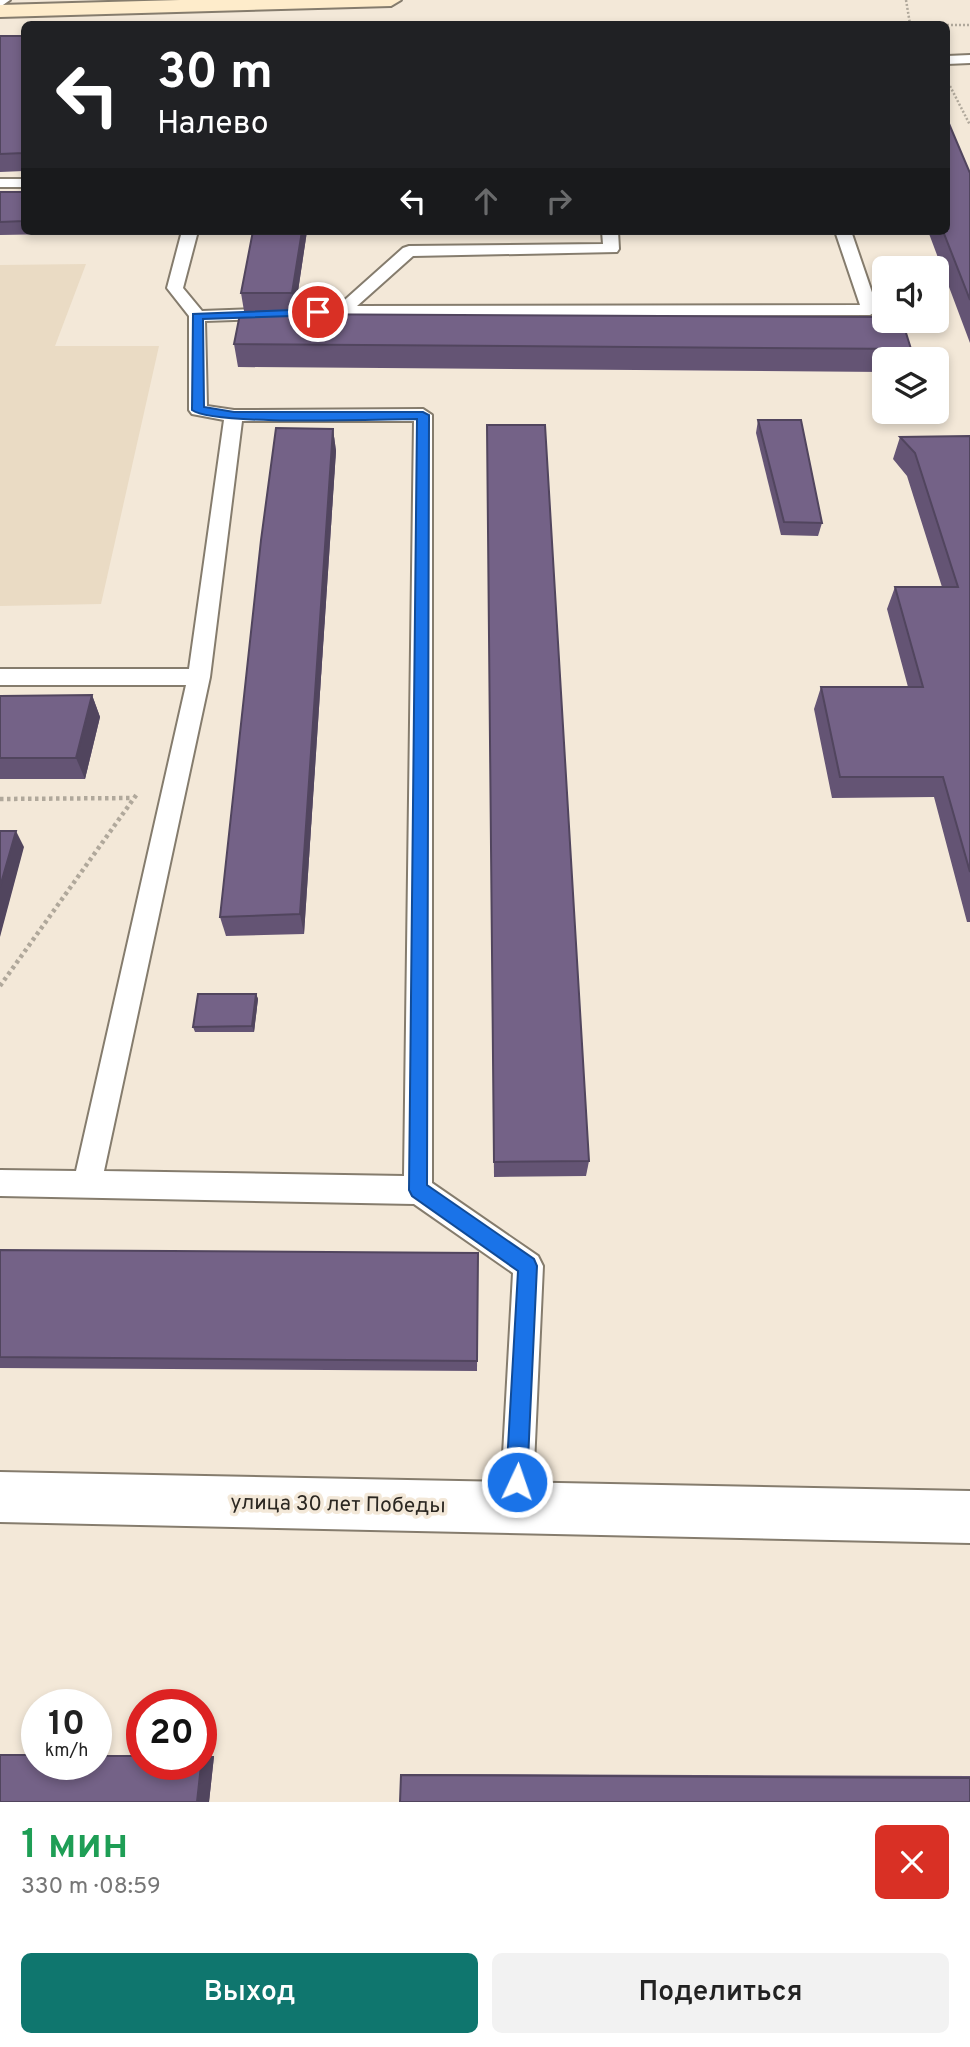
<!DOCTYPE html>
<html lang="ru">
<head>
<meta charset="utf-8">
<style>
	body { margin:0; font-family:Overpass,sans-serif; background:#f2f2f2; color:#222; height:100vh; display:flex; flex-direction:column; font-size:26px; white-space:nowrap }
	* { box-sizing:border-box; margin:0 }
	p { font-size:23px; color:#767676 }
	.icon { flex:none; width:38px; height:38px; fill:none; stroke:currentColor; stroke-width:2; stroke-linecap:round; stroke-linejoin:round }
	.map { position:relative; height:1802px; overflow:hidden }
	.details { display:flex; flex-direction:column; background:#fff; flex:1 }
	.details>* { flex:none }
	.top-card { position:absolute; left:21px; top:21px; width:929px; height:214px; border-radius:10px; box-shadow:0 4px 10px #0003; background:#202124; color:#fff; overflow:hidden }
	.fabs { position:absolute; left:872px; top:256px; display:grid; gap:14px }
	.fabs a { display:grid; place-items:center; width:77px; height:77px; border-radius:10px; background:#fff; box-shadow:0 4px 10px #0003; font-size:35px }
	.speed { position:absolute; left:21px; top:1689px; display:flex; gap:14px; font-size:35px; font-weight:700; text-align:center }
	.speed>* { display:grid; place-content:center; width:91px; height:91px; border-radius:50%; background:#fff; box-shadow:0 4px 10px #0003; line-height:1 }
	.speed small { font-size:18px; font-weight:400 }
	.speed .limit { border:10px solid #d22; background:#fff; color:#111 }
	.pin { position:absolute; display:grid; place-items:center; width:60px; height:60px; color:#fff; margin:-30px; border:4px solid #fff; border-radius:50%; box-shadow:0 2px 7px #0007 }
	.me { position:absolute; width:77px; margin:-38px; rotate:3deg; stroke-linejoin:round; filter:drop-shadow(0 0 5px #0008) }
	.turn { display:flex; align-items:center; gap:24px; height:147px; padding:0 21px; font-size:32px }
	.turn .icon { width:91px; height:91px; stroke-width:2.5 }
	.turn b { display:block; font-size:49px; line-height:60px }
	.lanes { display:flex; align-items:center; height:66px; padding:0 21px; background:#0003; justify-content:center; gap:35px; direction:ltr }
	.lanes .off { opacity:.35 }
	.round { display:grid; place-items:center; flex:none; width:74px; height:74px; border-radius:10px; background:#f2f2f2 }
	.headline { display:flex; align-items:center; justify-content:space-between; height:119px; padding:0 21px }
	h1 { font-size:42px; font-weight:600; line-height:52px; color:#1e9e55 }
	.action { display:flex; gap:14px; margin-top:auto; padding:14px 21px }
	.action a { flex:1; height:80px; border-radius:10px; background:#0f766e; color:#fff; font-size:28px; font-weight:600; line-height:80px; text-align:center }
	.action a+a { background:#f2f2f2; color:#222 }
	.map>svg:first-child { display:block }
</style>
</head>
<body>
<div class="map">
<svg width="970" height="1802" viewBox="0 0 970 1802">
	<rect width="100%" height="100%" fill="#f3e8d8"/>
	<polygon fill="#eadbc4" points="86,264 55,346 159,346 101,604 0,606 0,265"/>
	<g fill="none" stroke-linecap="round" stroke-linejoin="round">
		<g stroke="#857c6d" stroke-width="4">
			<g id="lane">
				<polygon points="0,0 10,0 0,7"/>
				<polygon points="970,55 970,63 947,64 947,56"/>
				<rect x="0" y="179" width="24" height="8"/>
				<path d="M182,231H198L183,288L202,311L338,306L403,248L409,246L603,244L602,231H618L619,249L617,252L413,256L357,306L860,305L835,231H851L878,310L870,315L342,316L205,321L207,406L234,410L423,409L432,415V1183L538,1256L543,1266L532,1509L528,1521L516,1525L504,1521L500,1509L513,1273L414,1204L0,1196V1170L76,1171L186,685H0V669H189L224,420L192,414L189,410V316L167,288ZM242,421H414L404,1176L104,1171L210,677Z"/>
			</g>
		</g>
		<g stroke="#857c6d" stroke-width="4">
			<polygon id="street" points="0,1472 970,1491 970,1543 0,1522"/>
		</g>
		<g stroke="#857c6d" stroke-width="4">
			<polygon id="secondary" points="180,0 401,0 391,6 0,17 0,5"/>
		</g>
		<g stroke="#b0a89b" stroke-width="2.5" stroke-dasharray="2 2" stroke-linecap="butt">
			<polyline points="906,0 910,24"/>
			<polyline points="947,25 970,25"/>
			<polyline points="950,86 970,125"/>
		</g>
		<g stroke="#b0a89b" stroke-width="4.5" stroke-dasharray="3.5 3.5" stroke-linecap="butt">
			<polyline points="0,799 133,798"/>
			<polyline points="0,986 137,794"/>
		</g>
		<use href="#lane" fill="#fff" fill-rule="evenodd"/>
		<use href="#street" fill="#fff" fill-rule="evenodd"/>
		<use href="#secondary" fill="#feeccb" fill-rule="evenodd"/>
	</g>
	<g fill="#645474">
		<polygon points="0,36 24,36 24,171 0,172"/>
		<polygon points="970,173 970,343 928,231 947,231"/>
		<polygon points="0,192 24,192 24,231 64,231 63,234 0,235"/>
		<polygon points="307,231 295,311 244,311 241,293"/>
		<polygon points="234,344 911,349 908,359 884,359 884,372 238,367"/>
		<polygon points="758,420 822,523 818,536 781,535 756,433"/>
		<polygon points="487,425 589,1161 586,1176 494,1177"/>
		<polygon points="333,429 336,451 304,934 226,936 220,917"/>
		<polygon points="970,436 970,922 967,922 934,797 832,798 814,709 821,687 908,687 887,609 895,587 942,587 907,476 893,459 900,437"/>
		<polygon points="92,695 100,717 85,779 0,779 0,696"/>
		<polygon points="256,994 258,999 254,1032 195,1032 193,1027"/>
		<polygon points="0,1250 478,1253 477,1371 0,1368"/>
		<polygon points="0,1754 37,1755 37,1764 96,1764 96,1755 142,1755 142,1764 201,1764 201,1756 214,1756 209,1802 0,1802"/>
		<polygon points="404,1774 970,1776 970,1802 401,1775"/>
	</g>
	<g fill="#51455e">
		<polygon points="302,231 307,231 295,311 292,293"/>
		<polygon points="333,429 336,451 304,934 300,914"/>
		<polygon points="92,695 100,717 85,779 76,758"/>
		<polygon points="16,831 24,847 0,937 0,887"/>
		<polygon points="256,994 258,999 254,1032 252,1026"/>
		<polygon points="202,1756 214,1756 209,1802 197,1802"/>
	</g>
	<g fill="#746287" stroke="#51455e" stroke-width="2">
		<polygon points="0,36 24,36 24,153 0,154"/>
		<polygon points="947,119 970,173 970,300 943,231 947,231"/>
		<polygon points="0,192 24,192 24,221 0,222"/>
		<polygon points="253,231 302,231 292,293 241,293"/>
		<polygon points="240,314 884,317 884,320 902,320 911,349 234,344"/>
		<polygon points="758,420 801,420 822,523 784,522"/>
		<polygon points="487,425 545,425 589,1161 494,1162"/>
		<polygon points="276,428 333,429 300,914 220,917 261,540"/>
		<polygon points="970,436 970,872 943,777 840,777 821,687 923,687 895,587 958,587 915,453 900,437"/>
		<polygon points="92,695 76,758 0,758 0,696"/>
		<polygon points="0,831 16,831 0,887"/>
		<polygon points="198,994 256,994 252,1026 193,1027"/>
		<polygon points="0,1250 478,1253 477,1361 0,1357"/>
		<polygon points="0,1755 37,1755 37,1764 96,1764 96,1756 142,1756 142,1764 201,1764 201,1756 202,1756 197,1802 0,1802"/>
		<polygon points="401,1775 970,1778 970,1802 400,1802"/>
	</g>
	<path fill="#1a73e8" stroke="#114b97" stroke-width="2" d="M318,309L322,310V315L203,319L204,407L234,412H423L429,415L427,1185L534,1259L537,1266L527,1482L524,1490L517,1493L509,1490L506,1482L518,1271L412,1196L409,1190L417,419C381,419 213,426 192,410L193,314Z"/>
	<g text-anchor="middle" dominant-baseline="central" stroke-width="7" stroke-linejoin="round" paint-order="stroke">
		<g font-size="21" fill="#2b2721" stroke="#f3e8d8">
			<text transform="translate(338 1505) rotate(1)">улица 30 лет Победы</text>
		</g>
	</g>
</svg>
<div class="fabs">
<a><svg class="icon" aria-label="sound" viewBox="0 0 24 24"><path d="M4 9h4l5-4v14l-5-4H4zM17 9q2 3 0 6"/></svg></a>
<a><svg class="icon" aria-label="layers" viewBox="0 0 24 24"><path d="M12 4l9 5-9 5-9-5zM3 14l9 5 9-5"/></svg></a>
</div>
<div class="speed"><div>10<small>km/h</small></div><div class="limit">20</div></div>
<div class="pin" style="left:318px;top:312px;background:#d93025"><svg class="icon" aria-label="arrive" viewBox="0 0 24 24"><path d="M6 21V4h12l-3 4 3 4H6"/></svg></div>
<svg class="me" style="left:517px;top:1482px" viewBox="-20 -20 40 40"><circle r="17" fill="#1a73e8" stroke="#fff" stroke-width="3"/><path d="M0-11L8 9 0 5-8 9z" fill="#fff"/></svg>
<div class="top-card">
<div class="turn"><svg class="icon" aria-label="left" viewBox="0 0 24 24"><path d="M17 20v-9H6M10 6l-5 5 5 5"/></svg><div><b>30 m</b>Налево</div></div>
<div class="lanes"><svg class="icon" aria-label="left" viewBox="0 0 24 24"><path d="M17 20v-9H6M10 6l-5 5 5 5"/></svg><svg class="icon off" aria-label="ahead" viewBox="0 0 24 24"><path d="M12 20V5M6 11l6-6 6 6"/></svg><svg class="icon off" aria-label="right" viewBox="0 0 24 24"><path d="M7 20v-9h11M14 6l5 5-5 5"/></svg></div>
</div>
</div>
<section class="details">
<div class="headline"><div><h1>1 мин</h1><p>330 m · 08:59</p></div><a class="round" style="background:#d93025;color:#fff"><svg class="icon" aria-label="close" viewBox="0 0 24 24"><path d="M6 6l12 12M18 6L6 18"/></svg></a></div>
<div class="action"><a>Выход</a><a>Поделиться</a></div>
</section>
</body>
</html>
